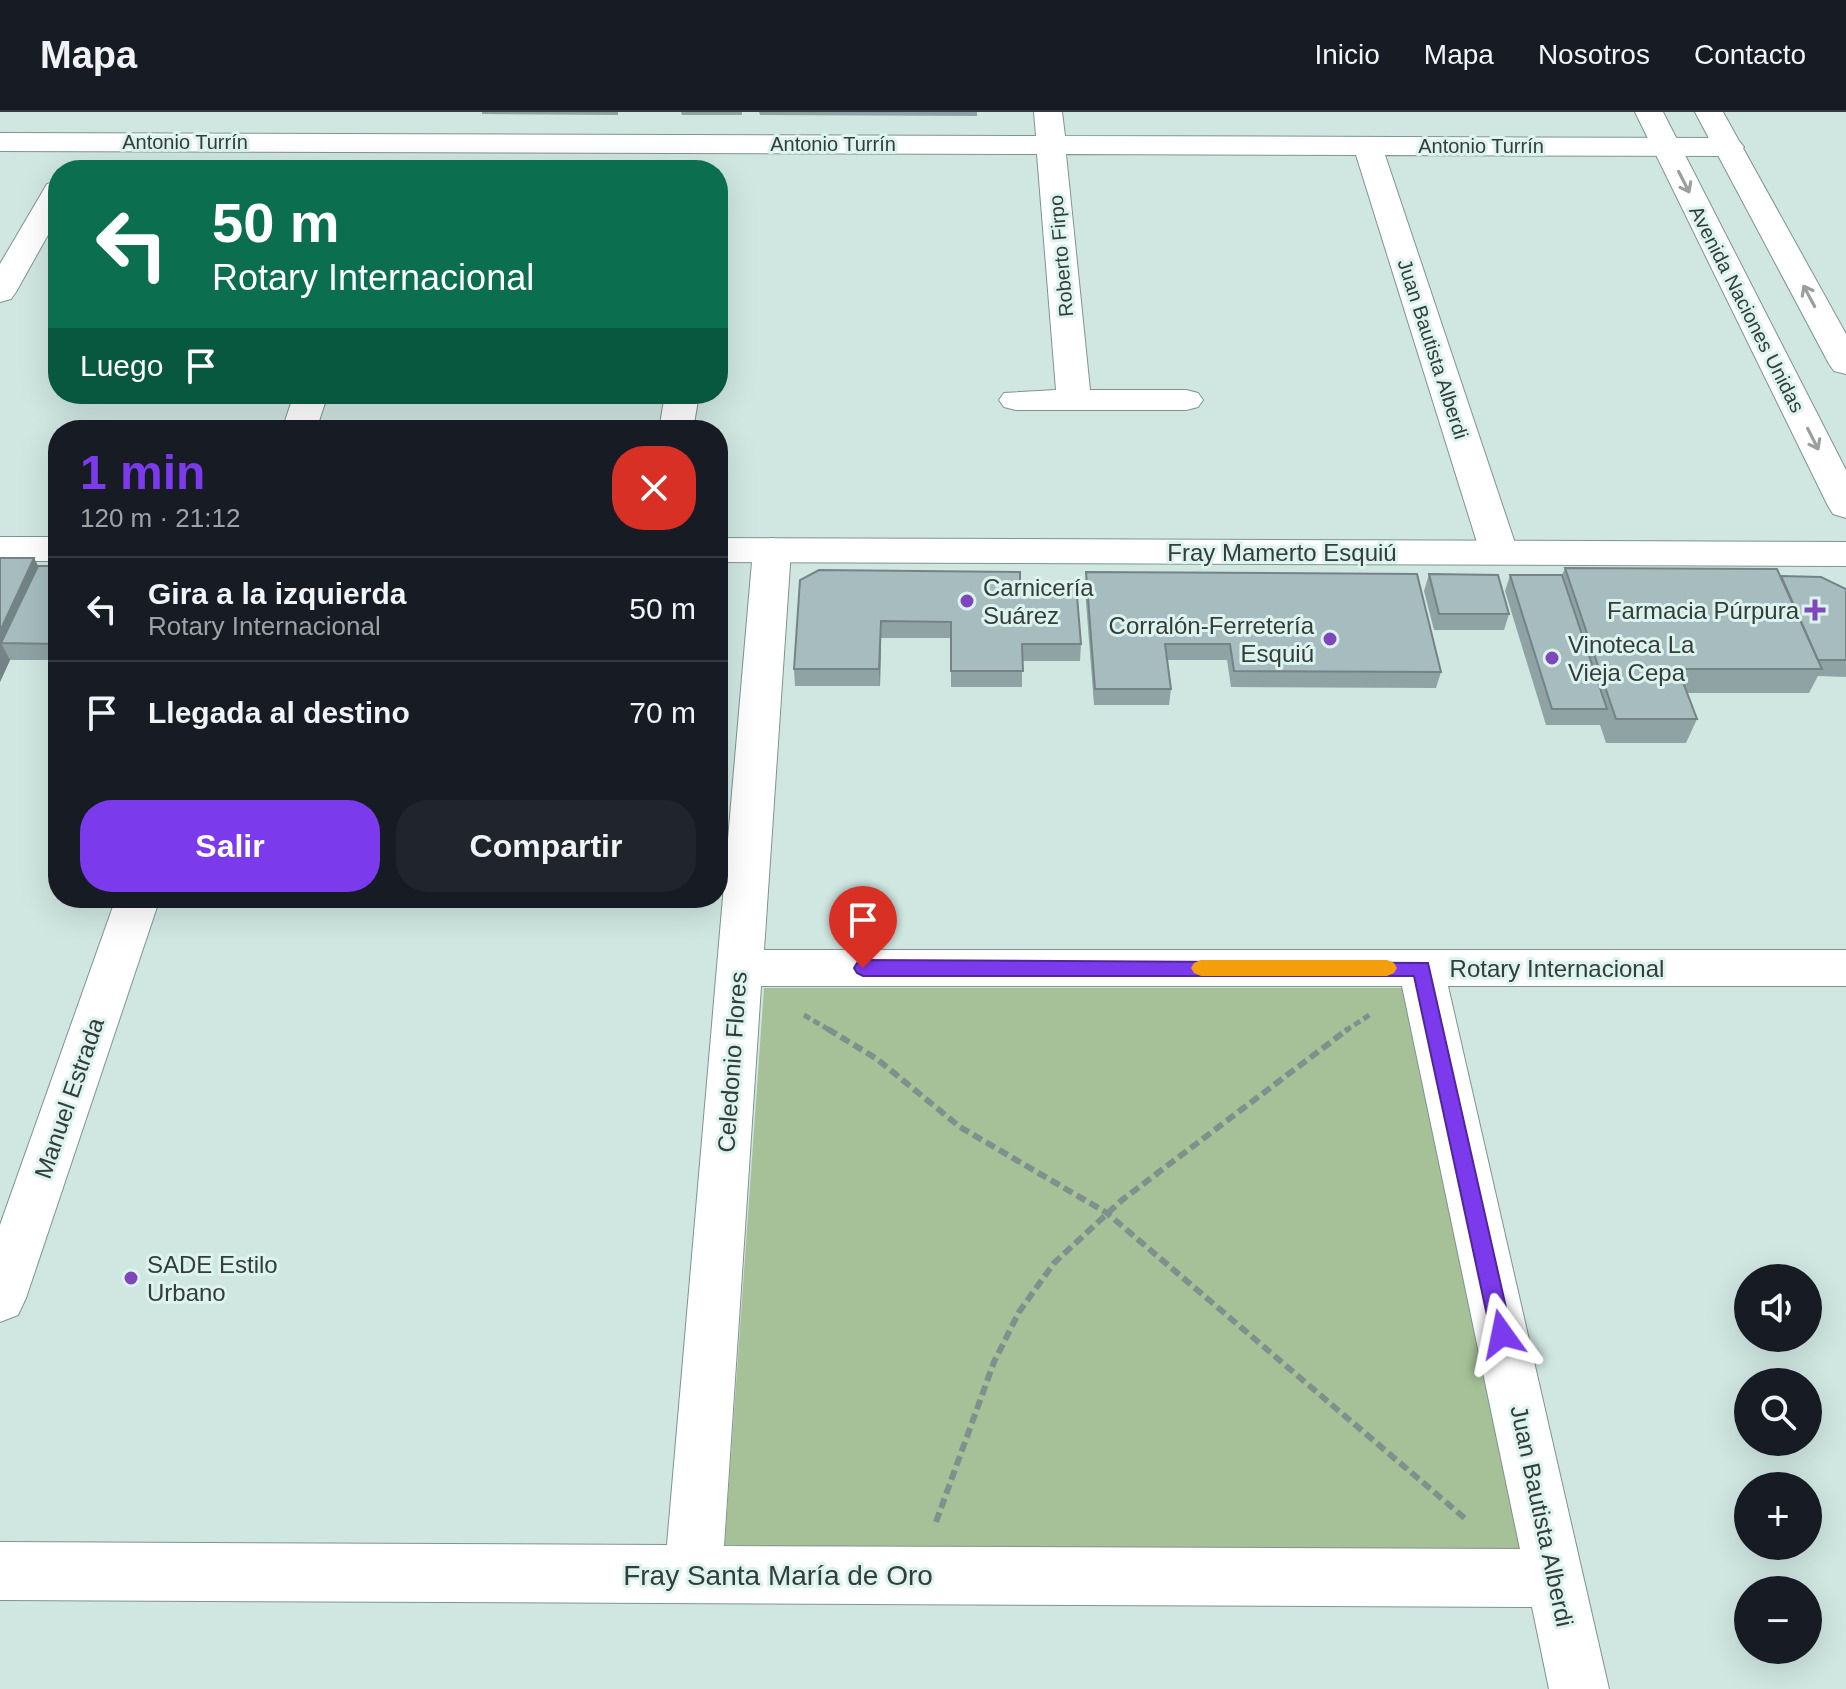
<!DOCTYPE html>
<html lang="es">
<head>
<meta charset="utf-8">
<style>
	body { margin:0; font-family:Helvetica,sans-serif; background:#20242c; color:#f1f3f6; height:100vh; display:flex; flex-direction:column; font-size:30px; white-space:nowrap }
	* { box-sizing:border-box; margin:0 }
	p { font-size:26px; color:#9ea1a6 }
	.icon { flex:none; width:44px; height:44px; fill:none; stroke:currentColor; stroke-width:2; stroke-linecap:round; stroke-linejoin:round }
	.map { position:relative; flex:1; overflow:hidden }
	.sheet { position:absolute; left:48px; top:308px; width:680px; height:488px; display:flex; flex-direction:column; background:#171b24; border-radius:32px; box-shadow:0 8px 32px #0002 }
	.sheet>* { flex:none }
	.hud { position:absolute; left:48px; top:48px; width:680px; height:244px; border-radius:32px; box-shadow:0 8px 32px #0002; background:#0b6e4f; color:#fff; overflow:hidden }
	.tools { position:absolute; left:1734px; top:1152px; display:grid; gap:16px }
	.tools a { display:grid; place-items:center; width:88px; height:88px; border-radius:50%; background:#171b24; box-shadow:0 8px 32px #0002; font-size:40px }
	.pin { position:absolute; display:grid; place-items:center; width:68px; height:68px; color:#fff; margin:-82px -34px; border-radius:50% 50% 50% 0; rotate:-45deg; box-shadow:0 0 8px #0007 }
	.pin .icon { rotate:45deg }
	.me { position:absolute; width:88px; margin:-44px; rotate:348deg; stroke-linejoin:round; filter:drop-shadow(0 0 6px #0008) }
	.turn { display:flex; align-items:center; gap:28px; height:168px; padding:0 32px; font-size:36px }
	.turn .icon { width:104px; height:104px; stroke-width:2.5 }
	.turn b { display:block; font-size:56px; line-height:68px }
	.then { display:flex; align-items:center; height:76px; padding:0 32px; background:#0003; gap:16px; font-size:30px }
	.round { display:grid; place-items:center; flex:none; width:84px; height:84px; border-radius:32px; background:#20242c }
	.overview { display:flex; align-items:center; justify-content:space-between; height:136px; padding:0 32px }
	h1 { font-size:48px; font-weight:600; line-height:60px; color:#7c3aed }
	.button { display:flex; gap:16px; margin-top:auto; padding:16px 32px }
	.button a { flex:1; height:92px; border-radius:32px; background:#7c3aed; color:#fff; font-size:32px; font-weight:600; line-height:92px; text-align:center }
	.button a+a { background:#20242c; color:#f1f3f6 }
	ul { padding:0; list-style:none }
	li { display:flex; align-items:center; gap:24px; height:104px; padding:0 32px; border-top:2px solid #363941 }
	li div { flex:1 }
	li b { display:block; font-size:30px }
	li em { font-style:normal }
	header { display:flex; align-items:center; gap:48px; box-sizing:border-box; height:112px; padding:0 40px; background:#171b24; border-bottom:2px solid #363941 }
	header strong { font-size:38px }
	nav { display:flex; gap:44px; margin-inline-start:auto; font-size:28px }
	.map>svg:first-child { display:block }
</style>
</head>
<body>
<header>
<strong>Mapa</strong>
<nav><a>Inicio</a><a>Mapa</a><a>Nosotros</a><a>Contacto</a></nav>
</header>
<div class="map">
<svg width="1846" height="1577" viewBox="0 0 1846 1577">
	<rect width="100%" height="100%" fill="#cfe6e1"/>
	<polygon fill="#a6c098" points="764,876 1408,876 1530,1459 723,1458"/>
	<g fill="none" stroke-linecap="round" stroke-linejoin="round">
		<g stroke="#7f9490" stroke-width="2">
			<g id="street">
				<polygon points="1034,0 1062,0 1065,24 1729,26 1739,29 1744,35 1739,41 1729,44 1385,43 1518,440 1512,449 1499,452 1486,449 1480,440 1356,43 1066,42 1090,278 1186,278 1198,281 1203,288 1198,295 1186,298 1016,298 1004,295 999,288 1004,281 1056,278 1037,42 0,39 0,21 1036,24"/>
				<polygon points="58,69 58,105 16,180 11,187 0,190 0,152 47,72"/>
				<polygon points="294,282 328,282 316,318 282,318"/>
				<polygon points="665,282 699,282 693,318 659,318"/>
				<path d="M772,426L785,429L791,438L764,838H1846V874H1448L1609,1577H1549L1532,1495L0,1488V1430L667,1433L753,438L759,429ZM761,874H1402L1520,1437L724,1434Z"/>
				<polygon points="116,786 160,786 26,1186 18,1203 0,1210 0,1113"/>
			</g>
		</g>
		<g stroke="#7f9490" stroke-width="2">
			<g id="secondary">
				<polygon points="1635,0 1663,0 1846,358 1846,406 1833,402 1828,394"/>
				<polygon points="1695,0 1723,0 1846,222 1846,262 1834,259 1829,252"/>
				<rect x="0" y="425" width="58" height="24"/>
				<polygon points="718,426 1846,430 1846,454 718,450"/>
			</g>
		</g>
		<g stroke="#80908d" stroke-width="5" stroke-dasharray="7 4" stroke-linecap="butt">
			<polyline points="804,903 831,919"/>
			<polyline points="1345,919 1371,902"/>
		</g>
		<g stroke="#80908d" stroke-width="6" stroke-dasharray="10 5" stroke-linecap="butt">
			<polyline points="828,917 877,947 960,1015 1107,1101 1468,1409"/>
			<polyline points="936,1410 994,1250 1019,1200 1054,1151 1122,1088 1348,917"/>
		</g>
		<use href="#street" fill="#fff" fill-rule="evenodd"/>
		<use href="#secondary" fill="#fff" fill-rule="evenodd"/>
	</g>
	<g fill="#8fa2a4">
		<polygon points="482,0 618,0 618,3 482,2"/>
		<polygon points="681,0 742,0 742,3 682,3"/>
		<polygon points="759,0 977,0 977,4 760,3"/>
		<polygon points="0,446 34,446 38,454 58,454 58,548 10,548 0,570"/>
		<polygon points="1565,456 1781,464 1846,477 1846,565 1818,564 1809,581 1687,581 1697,607 1686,631 1606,631 1600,613 1546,613 1505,479 1510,463 1562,463"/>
		<polygon points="1086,460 1441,560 1436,576 1231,575 1227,548 1167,548 1171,577 1169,593 1094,593 1085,477"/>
		<polygon points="1429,462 1509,502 1504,518 1434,518 1424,479"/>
		<polygon points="800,468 1020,472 1081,532 1080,549 1022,549 1022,575 951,575 951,526 881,526 880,574 795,574 794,557"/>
	</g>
	<g fill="#748486">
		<polygon points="34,446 46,470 1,531 10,548 0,570 0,519"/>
		<polygon points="881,509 881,526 880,574 879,557"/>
	</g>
	<g fill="#a6bcbf" stroke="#748486" stroke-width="2">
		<polygon points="0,446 34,446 0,519"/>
		<polygon points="38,454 58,454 58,532 1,531"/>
		<polygon points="1565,456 1777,457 1822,557 1678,557 1697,607 1616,607"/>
		<polygon points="819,458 1020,460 1020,472 1076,472 1081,532 1022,532 1023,559 951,559 951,510 881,509 879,557 794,557 800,468"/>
		<polygon points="1086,460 1417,462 1441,560 1234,559 1230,532 1165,532 1171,577 1095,577"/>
		<polygon points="1429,462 1498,463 1509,502 1439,502"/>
		<polygon points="1510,463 1562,463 1607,597 1552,597"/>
		<polygon points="1781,464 1821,465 1846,477 1846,548 1818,548"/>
	</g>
	<defs><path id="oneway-shaft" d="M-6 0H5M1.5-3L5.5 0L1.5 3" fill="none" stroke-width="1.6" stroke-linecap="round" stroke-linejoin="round" transform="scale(2)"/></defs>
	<g stroke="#9a9e9d">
		<use href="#oneway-shaft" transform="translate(1684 70) rotate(63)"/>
		<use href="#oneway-shaft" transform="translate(1809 184) rotate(-118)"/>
		<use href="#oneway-shaft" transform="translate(1813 327) rotate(63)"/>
	</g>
	<polygon fill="#7c3aed" stroke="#51269a" stroke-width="2" points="863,848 1428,851 1512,1222 1509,1229 1502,1232 1494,1229 1491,1222 1414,864 863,864 857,861 854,856 857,851"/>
	<polygon fill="#f59e0b" points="1201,848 1387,848 1394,851 1397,856 1394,861 1387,864 1201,864 1194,861 1191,856 1194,851"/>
	<g fill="#8047bd" stroke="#dcf3ee" stroke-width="3">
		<circle cx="967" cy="489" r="8"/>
		<path d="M1811 486h8v8h8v8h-8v8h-8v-8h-8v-8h8z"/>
		<circle cx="1330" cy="527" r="8"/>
		<circle cx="1552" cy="546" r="8"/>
		<circle cx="131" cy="1166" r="8"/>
	</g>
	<g text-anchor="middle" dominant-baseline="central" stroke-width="6" stroke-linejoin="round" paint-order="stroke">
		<g font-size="20" fill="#343d3b" stroke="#dcf3ee">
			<text x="185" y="30">Antonio Turrín</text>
			<text x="833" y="32">Antonio Turrín</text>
			<text x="1481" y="34">Antonio Turrín</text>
			<text transform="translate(1061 144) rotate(-95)">Roberto Firpo</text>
			<text transform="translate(1747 197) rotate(63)">Avenida Naciones Unidas</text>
			<text transform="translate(1433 237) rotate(72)">Juan Bautista Alberdi</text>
		</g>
		<g font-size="24" fill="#343d3b" stroke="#dcf3ee">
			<text x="1282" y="440">Fray Mamerto Esquiú</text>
			<text x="1557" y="856">Rotary Internacional</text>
			<text transform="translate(732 950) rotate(-86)">Celedonio Flores</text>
			<text transform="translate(69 986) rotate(-71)">Manuel Estrada</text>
			<text transform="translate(1542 1404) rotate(78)">Juan Bautista Alberdi</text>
		</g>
		<g font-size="24" fill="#343d3b" stroke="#dcf3ee" text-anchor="start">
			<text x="983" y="475">Carnicería<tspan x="983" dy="28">Suárez</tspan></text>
			<text x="1799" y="498" text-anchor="end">Farmacia Púrpura</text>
			<text x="1314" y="513" text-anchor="end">Corralón-Ferretería<tspan x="1314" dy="28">Esquiú</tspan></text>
			<text x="1568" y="532">Vinoteca La<tspan x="1568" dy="28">Vieja Cepa</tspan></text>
			<text x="147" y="1152">SADE Estilo<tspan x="147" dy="28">Urbano</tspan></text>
		</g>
		<g font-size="28" fill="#343d3b" stroke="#dcf3ee">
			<text x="778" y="1463">Fray Santa María de Oro</text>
		</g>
	</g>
</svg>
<div class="tools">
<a><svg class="icon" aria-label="sound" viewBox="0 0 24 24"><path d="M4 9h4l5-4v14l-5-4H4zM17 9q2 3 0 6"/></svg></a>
<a><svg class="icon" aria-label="search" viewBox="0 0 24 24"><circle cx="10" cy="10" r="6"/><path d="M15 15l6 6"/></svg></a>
<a>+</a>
<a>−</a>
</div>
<div class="pin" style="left:863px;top:856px;background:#d93025"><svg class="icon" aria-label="arrive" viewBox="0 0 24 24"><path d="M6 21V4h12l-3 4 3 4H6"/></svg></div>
<svg class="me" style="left:1502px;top:1222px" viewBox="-20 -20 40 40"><path d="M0-17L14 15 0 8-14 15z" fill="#7c3aed" stroke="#fff" stroke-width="4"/></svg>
<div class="hud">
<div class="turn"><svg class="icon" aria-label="left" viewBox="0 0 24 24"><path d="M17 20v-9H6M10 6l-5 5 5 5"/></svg><div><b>50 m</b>Rotary Internacional</div></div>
<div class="then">Luego<svg class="icon" aria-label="arrive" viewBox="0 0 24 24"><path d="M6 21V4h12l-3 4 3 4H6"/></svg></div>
</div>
<section class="sheet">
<div class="overview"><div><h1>1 min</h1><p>120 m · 21:12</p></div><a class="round" style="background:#d93025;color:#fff"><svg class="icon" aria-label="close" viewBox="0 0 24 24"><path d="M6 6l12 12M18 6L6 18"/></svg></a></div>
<ul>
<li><svg class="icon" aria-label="left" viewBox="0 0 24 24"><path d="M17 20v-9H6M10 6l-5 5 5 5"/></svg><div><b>Gira a la izquierda</b><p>Rotary Internacional</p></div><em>50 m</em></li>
<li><svg class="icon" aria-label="arrive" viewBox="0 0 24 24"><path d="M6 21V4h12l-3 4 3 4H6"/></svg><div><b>Llegada al destino</b></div><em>70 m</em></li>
</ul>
<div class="button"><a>Salir</a><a>Compartir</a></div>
</section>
</div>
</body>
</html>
